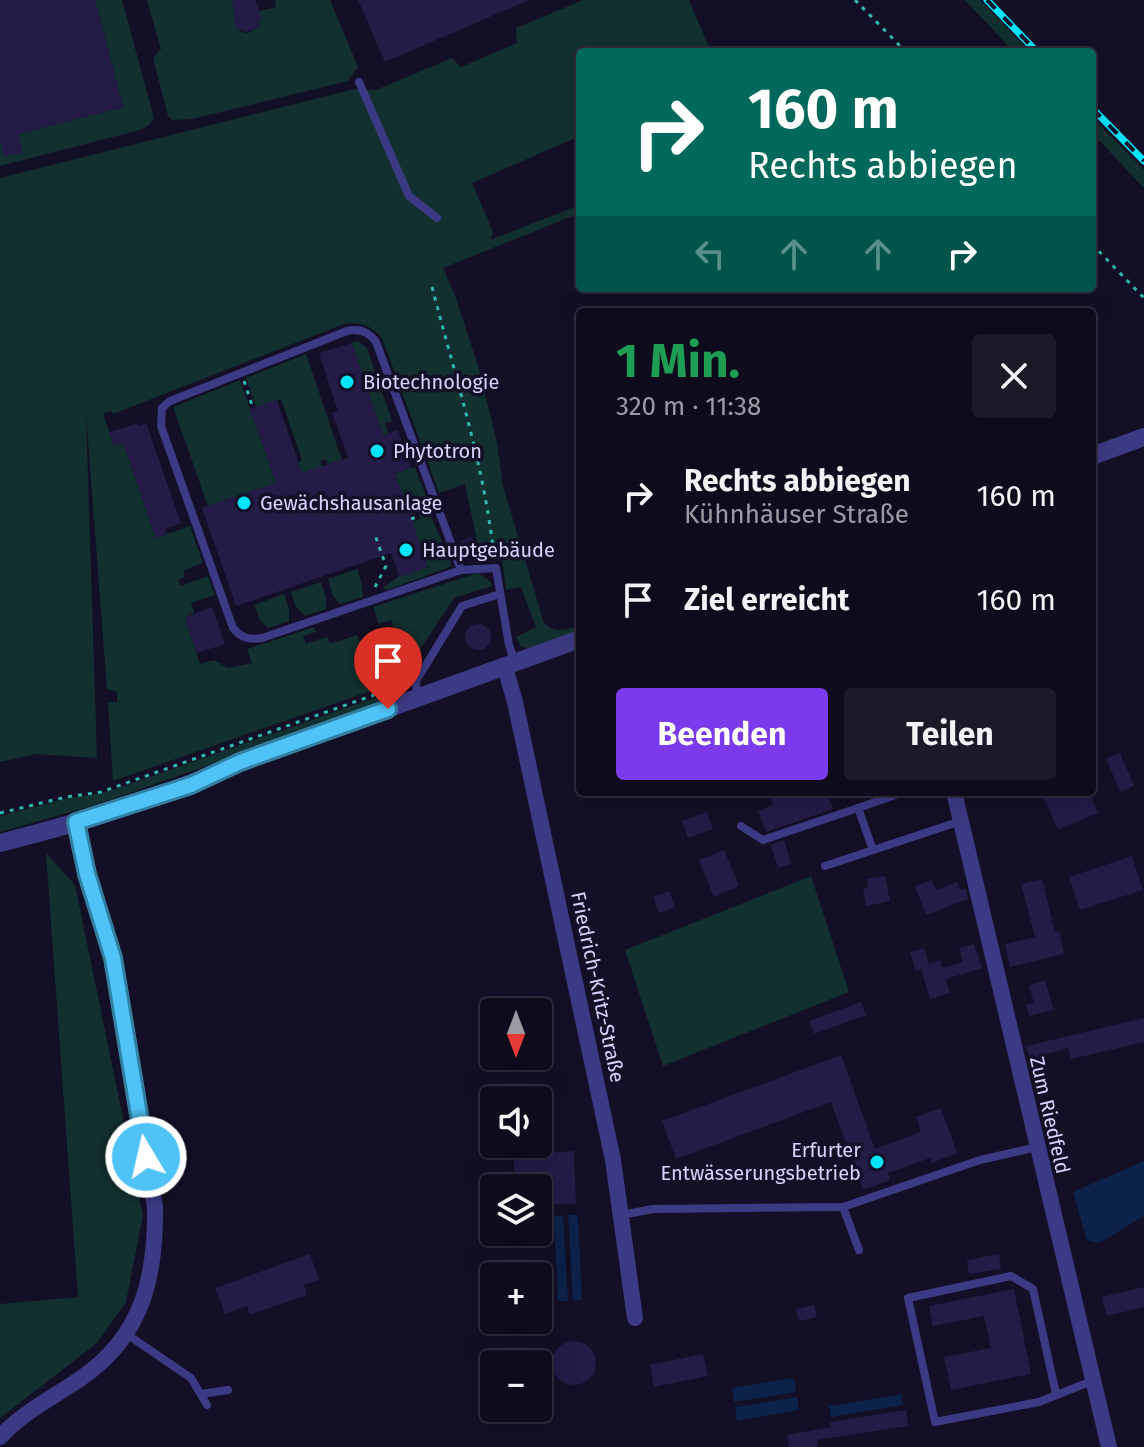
<!DOCTYPE html>
<html lang="de">
<head>
<meta charset="utf-8">
<style>
	body { margin:0; font-family:"Fira Sans",sans-serif; background:#1c1929; color:#f1f3f6; height:100vh; display:flex; flex-direction:column; font-size:30px; white-space:nowrap }
	* { box-sizing:border-box; margin:0 }
	p { font-size:26px; color:#9b9ba3 }
	.icon { flex:none; width:44px; height:44px; fill:none; stroke:currentColor; stroke-width:2; stroke-linecap:round; stroke-linejoin:round }
	.map { position:relative; flex:1; overflow:hidden }
	.panel { position:absolute; left:576px; top:308px; width:520px; height:488px; display:flex; flex-direction:column; background:#0e0b1c; border-radius:8px; box-shadow:0 8px 32px #0002,0 0 0 2px #2e2b3b }
	.panel>* { flex:none }
	.top-card { position:absolute; left:576px; top:48px; width:520px; height:244px; border-radius:8px; box-shadow:0 8px 32px #0002,0 0 0 2px #2e2b3b; background:#00695c; color:#fff; overflow:hidden }
	.needle { width:52px; rotate:180deg }
	.fabs { position:absolute; left:480px; top:998px; display:grid; gap:16px }
	.fabs a { display:grid; place-items:center; width:72px; height:72px; border-radius:8px; background:#0e0b1c; box-shadow:0 8px 32px #0002,0 0 0 2px #2e2b3b; font-size:40px }
	.pin { position:absolute; display:grid; place-items:center; width:68px; height:68px; color:#fff; margin:-82px -34px; border-radius:50% 50% 50% 0; rotate:-45deg; box-shadow:0 0 8px #0007 }
	.pin .icon { rotate:45deg }
	.me { position:absolute; width:88px; margin:-44px; rotate:351deg; stroke-linejoin:round; filter:drop-shadow(0 0 6px #0008) }
	.turn { display:flex; align-items:center; gap:28px; height:168px; padding:0 40px; font-size:36px }
	.turn .icon { width:104px; height:104px; stroke-width:2.5 }
	.turn b { display:block; font-size:56px; line-height:68px }
	.lanes { display:flex; align-items:center; height:76px; padding:0 40px; background:#0003; justify-content:center; gap:40px; direction:ltr }
	.lanes .off { opacity:.35 }
	.round { display:grid; place-items:center; flex:none; width:84px; height:84px; border-radius:8px; background:#1c1929 }
	.headline { display:flex; align-items:center; justify-content:space-between; height:136px; padding:0 40px }
	h1 { font-size:48px; font-weight:700; line-height:60px; color:#1e9e55 }
	.button { display:flex; gap:16px; margin-top:auto; padding:16px 40px }
	.button a { flex:1; height:92px; border-radius:8px; background:#7c3aed; color:#fff; font-size:32px; font-weight:700; line-height:92px; text-align:center }
	.button a+a { background:#1c1929; color:#f1f3f6 }
	ul { padding:0; list-style:none }
	li { display:flex; align-items:center; gap:24px; height:104px; padding:0 40px }
	li div { flex:1 }
	li b { display:block; font-size:30px }
	li em { font-style:normal }
	.map>svg:first-child { display:block }
</style>
</head>
<body>
<div class="map">
<svg width="1144" height="1447" viewBox="0 0 1144 1447">
	<rect width="100%" height="100%" fill="#130f26"/>
	<g fill="#12302f">
		<polygon points="95,0 122,0 154,118 149,125 140,130 0,166 0,141 5,157 22,152 18,134 123,107"/>
		<path d="M147,0H232C235,14 235,47 259,26V11L276,7L275,0H330L358,67L348,81L192,119L172,120L168,116L153,58L161,49Z"/>
		<path d="M583,0H689L711,52H580V136L472,183L493,232L490,240L580,205V213L443,268L456,298L479,369L497,443L503,486L544,623C556,634 566,630 580,625V630L529,648L521,647L516,637L536,627L521,587L506,590L501,553L480,555L465,484L439,493L382,338C372,326 360,321 344,324L113,414L111,411L103,414L114,445L123,443L156,538L190,526L203,563L184,570V577L178,580L181,586L208,576L215,595L191,603L194,613L185,617L200,664L214,660L228,668L252,663L247,649L314,627L316,632L303,636L306,644L327,637L330,644L357,635L360,641L394,629L391,620L379,624L373,607L478,573L491,582L492,586L454,598L399,681L113,781L108,702H117V691L107,690L86,414L97,758L36,754L0,762V178L355,89L376,90L452,58L461,67L517,43L516,28Z"/>
		<polygon points="965,0 980,0 1030,52 1014,52"/>
		<polygon points="1092,117 1144,170 1144,188 1092,133"/>
		<polygon points="358,341 367,348 392,421 385,423 388,433 383,435 351,343"/>
		<polygon points="306,354 342,460 328,464 326,459 320,461 322,467 302,473 298,463 302,460 281,399 256,407 246,378"/>
		<polygon points="240,380 276,483 208,506 173,407"/>
		<polygon points="415,467 430,507 410,515 401,491 360,485"/>
		<polygon points="430,514 451,562 450,567 387,590 383,588 399,576 428,567 412,522"/>
		<polygon points="357,569 362,585 363,597 340,604 333,596 328,579"/>
		<polygon points="321,582 326,598 326,609 305,616 296,607 291,592"/>
		<polygon points="284,594 289,609 289,621 268,628 260,620 254,605"/>
		<polygon points="397,690 393,700 99,804 0,832 0,816 64,799 107,792"/>
		<polygon points="46,853 75,885 143,1215 126,1302 97,1343 0,1418 0,1304 78,1297"/>
		<polygon points="811,876 849,992 663,1066 625,950"/>
	</g>
	<g fill="#0c2248">
		<polygon points="1144,1161 1144,1216 1099,1243 1087,1240 1073,1192"/>
		<polygon points="563,1215 568,1301 558,1301 554,1216"/>
		<polygon points="568,1215 578,1215 582,1300 573,1301"/>
		<polygon points="794,1378 796,1392 734,1402 732,1388"/>
		<polygon points="902,1394 903,1405 831,1417 829,1406"/>
		<polygon points="797,1397 799,1410 737,1421 735,1407"/>
	</g>
	<g fill="#241b47">
		<polygon points="0,0 95,0 123,107 18,134 23,152 4,157 0,141"/>
		<polygon points="232,0 255,0 261,16 256,29 246,32 236,27"/>
		<polygon points="358,0 529,0 385,62"/>
		<polygon points="352,343 383,435 398,430 407,455 411,468 395,473 428,567 400,577 391,553 236,606 202,508 276,483 250,409 277,400 302,473 348,458 332,412 338,411 319,353"/>
		<polygon points="139,423 139,426 146,423 181,523 165,529 167,534 156,538 123,443 114,446 109,432"/>
		<polygon points="472,537 478,554 467,558 461,541"/>
		<polygon points="212,607 225,644 197,653 185,617"/>
		<circle cx="478" cy="637" r="13"/>
		<polygon points="1120,753 1134,786 1120,792 1106,758"/>
		<polygon points="769,792 826,792 833,809 766,832 758,811 773,805"/>
		<polygon points="1059,792 1089,792 1098,813 1058,830 1044,798"/>
		<polygon points="707,812 713,829 688,838 682,821"/>
		<polygon points="784,840 791,864 778,868 771,845"/>
		<polygon points="724,850 739,886 714,897 699,860"/>
		<polygon points="1132,856 1143,890 1080,910 1069,877"/>
		<polygon points="885,876 890,901 866,906 863,889 868,888 867,879"/>
		<polygon points="1042,879 1055,932 1059,931 1064,954 1010,967 1005,944 1035,937 1021,884"/>
		<polygon points="932,880 936,890 957,882 960,890 965,888 968,899 926,915 915,886"/>
		<polygon points="669,891 675,907 659,913 653,897"/>
		<polygon points="974,944 982,968 946,979 950,993 930,999 921,969 916,971 910,952 924,948 929,964 940,960 942,968 963,962 959,948"/>
		<polygon points="1045,980 1054,1010 1029,1016 1026,1004 1034,1003 1029,986"/>
		<polygon points="861,1002 866,1015 814,1034 809,1021"/>
		<polygon points="1144,1018 1144,1042 1071,1059 1068,1048 1040,1056 1045,1074 1034,1077 1026,1046"/>
		<polygon points="841,1055 875,1149 921,1132 916,1117 941,1108 957,1153 932,1163 930,1158 888,1173 890,1180 863,1190 831,1102 676,1159 662,1121"/>
		<polygon points="574,1151 576,1204 538,1205 538,1188 516,1188 513,1155"/>
		<polygon points="310,1254 319,1280 304,1285 307,1295 250,1315 247,1306 225,1314 215,1288"/>
		<polygon points="999,1254 1001,1269 969,1274 967,1260"/>
		<polygon points="1144,1287 1144,1307 1107,1316 1102,1297"/>
		<polygon points="1014,1289 1031,1374 951,1390 944,1357 991,1348 984,1316 933,1326 929,1306"/>
		<polygon points="814,1305 817,1317 799,1321 796,1309"/>
		<circle cx="574" cy="1363" r="22"/>
		<polygon points="703,1354 708,1376 654,1387 650,1365"/>
		<polygon points="494,1355 494,1400 480,1389 477,1375 484,1362"/>
		<polygon points="906,1410 908,1426 817,1440 818,1447 789,1447 787,1435 831,1427 830,1422"/>
	</g>
	<g fill="none" stroke-linecap="round" stroke-linejoin="round">
		<g stroke="#2fb8b0" stroke-width="3" stroke-dasharray="4 6" stroke-linecap="butt">
			<polyline points="855,0 906,52"/>
			<polyline points="1092,244 1144,298"/>
			<path d="M432,287C455,376 484,465 494,556"/>
			<polyline points="244,381 253,408"/>
			<polyline points="411,519 430,512"/>
			<polyline points="375,587 386,566 375,535"/>
			<polyline points="0,813 66,797 101,792 374,695"/>
		</g>
		<g stroke="#3d3a85" stroke-width="8">
			<polyline points="359,82 409,196 437,218"/>
			<path d="M461,570L376,342C369,332 359,328 347,331L170,401L162,408L161,426L233,628C241,638 249,640 262,638L461,570L496,568L509,645L515,663"/>
			<polyline points="417,698 416,681 462,606 500,594"/>
			<polyline points="741,826 763,840 858,808"/>
			<polyline points="873,850 858,808 904,792"/>
			<polyline points="825,866 961,821"/>
			<polyline points="843,1207 859,1250"/>
			<polyline points="621,1215 653,1209 843,1207 980,1160 1037,1147"/>
			<polyline points="125,1333 191,1378 207,1405"/>
			<polyline points="201,1394 228,1390"/>
			<polyline points="1056,1394 1033,1289 1011,1276 908,1298 935,1422 1039,1402 1092,1381"/>
		</g>
		<g stroke="#3d3a85" stroke-width="16">
			<polyline points="505,667 515,702 613,1160 635,1318"/>
			<polyline points="954,792 1109,1447"/>
			<path d="M0,1437C23,1412 52,1398 80,1379C142,1337 156,1278 155,1207L113,958L87,874L76,822"/>
		</g>
		<g stroke="#3d3a85" stroke-width="18">
			<polyline points="1092,456 1144,437"/>
			<path d="M0,843C82,822 164,798 240,762L580,639"/>
		</g>
		<g stroke="#00e5ff" stroke-width="7">
			<g id="rail">
				<polyline points="987,0 1037,52"/>
				<polyline points="1092,108 1144,161"/>
			</g>
		</g>
		<use href="#rail" stroke="#130f26" stroke-width="4" stroke-dasharray="12" stroke-linecap="butt"/>
	</g>
	<g fill="none" stroke-linecap="round" stroke-linejoin="round">
		<g stroke="#337fa1" stroke-width="20">
			<polyline id="route" points="146,1157 113,958 87,874 76,822 191,785 240,762 388,709"/>
		</g>
		<use href="#route" stroke="#4fc3f7" stroke-width="14"/>
	</g>
	<g fill="#00e5ff" stroke="#130f26" stroke-width="3">
		<circle cx="347" cy="382" r="8"/>
		<circle cx="377" cy="451" r="8"/>
		<circle cx="244" cy="503" r="8"/>
		<circle cx="406" cy="550" r="8"/>
		<circle cx="877" cy="1162" r="8"/>
	</g>
	<g text-anchor="middle" dominant-baseline="central" stroke-width="7" stroke-linejoin="round" paint-order="stroke">
		<g font-size="20" fill="#d9d4ff" stroke="#130f26" text-anchor="start">
			<text x="363" y="382">Biotechnologie</text>
			<text x="393" y="451">Phytotron</text>
			<text x="260" y="503">Gewächshausanlage</text>
			<text x="422" y="550">Hauptgebäude</text>
			<text x="861" y="1150" text-anchor="end">Erfurter<tspan x="861" dy="23">Entwässerungsbetrieb</tspan></text>
		</g>
		<g font-size="20" fill="#d9d4ff" stroke="#130f26">
			<text transform="translate(598 987) rotate(78)">Friedrich-Kritz-Straße</text>
			<text transform="translate(1050 1115) rotate(77)">Zum Riedfeld</text>
		</g>
	</g>
</svg>
<div class="fabs">
<a><svg class="needle" viewBox="-14 -14 28 28"><path d="M0-13l5 13h-10z" fill="#e53935"/><path d="M0 13l5-13h-10z" fill="#9b9ba3"/></svg></a>
<a><svg class="icon" aria-label="sound" viewBox="0 0 24 24"><path d="M4 9h4l5-4v14l-5-4H4zM17 9q2 3 0 6"/></svg></a>
<a><svg class="icon" aria-label="layers" viewBox="0 0 24 24"><path d="M12 4l9 5-9 5-9-5zM3 14l9 5 9-5"/></svg></a>
<a>+</a>
<a>−</a>
</div>
<div class="pin" style="left:388px;top:709px;background:#d93025"><svg class="icon" aria-label="arrive" viewBox="0 0 24 24"><path d="M6 21V4h12l-3 4 3 4H6"/></svg></div>
<svg class="me" style="left:146px;top:1157px" viewBox="-20 -20 40 40"><circle r="17" fill="#4fc3f7" stroke="#fff" stroke-width="3"/><path d="M0-11L8 9 0 5-8 9z" fill="#fff"/></svg>
<div class="top-card">
<div class="turn"><svg class="icon" aria-label="right" viewBox="0 0 24 24"><path d="M7 20v-9h11M14 6l5 5-5 5"/></svg><div><b>160 m</b>Rechts abbiegen</div></div>
<div class="lanes"><svg class="icon off" aria-label="left" viewBox="0 0 24 24"><path d="M17 20v-9H6M10 6l-5 5 5 5"/></svg><svg class="icon off" aria-label="ahead" viewBox="0 0 24 24"><path d="M12 20V5M6 11l6-6 6 6"/></svg><svg class="icon off" aria-label="ahead" viewBox="0 0 24 24"><path d="M12 20V5M6 11l6-6 6 6"/></svg><svg class="icon" aria-label="right" viewBox="0 0 24 24"><path d="M7 20v-9h11M14 6l5 5-5 5"/></svg></div>
</div>
<section class="panel">
<div class="headline"><div><h1>1 Min.</h1><p>320 m · 11:38</p></div><a class="round"><svg class="icon" aria-label="close" viewBox="0 0 24 24"><path d="M6 6l12 12M18 6L6 18"/></svg></a></div>
<ul>
<li><svg class="icon" aria-label="right" viewBox="0 0 24 24"><path d="M7 20v-9h11M14 6l5 5-5 5"/></svg><div><b>Rechts abbiegen</b><p>Kühnhäuser Straße</p></div><em>160 m</em></li>
<li><svg class="icon" aria-label="arrive" viewBox="0 0 24 24"><path d="M6 21V4h12l-3 4 3 4H6"/></svg><div><b>Ziel erreicht</b></div><em>160 m</em></li>
</ul>
<div class="button"><a>Beenden</a><a>Teilen</a></div>
</section>
</div>
</body>
</html>
